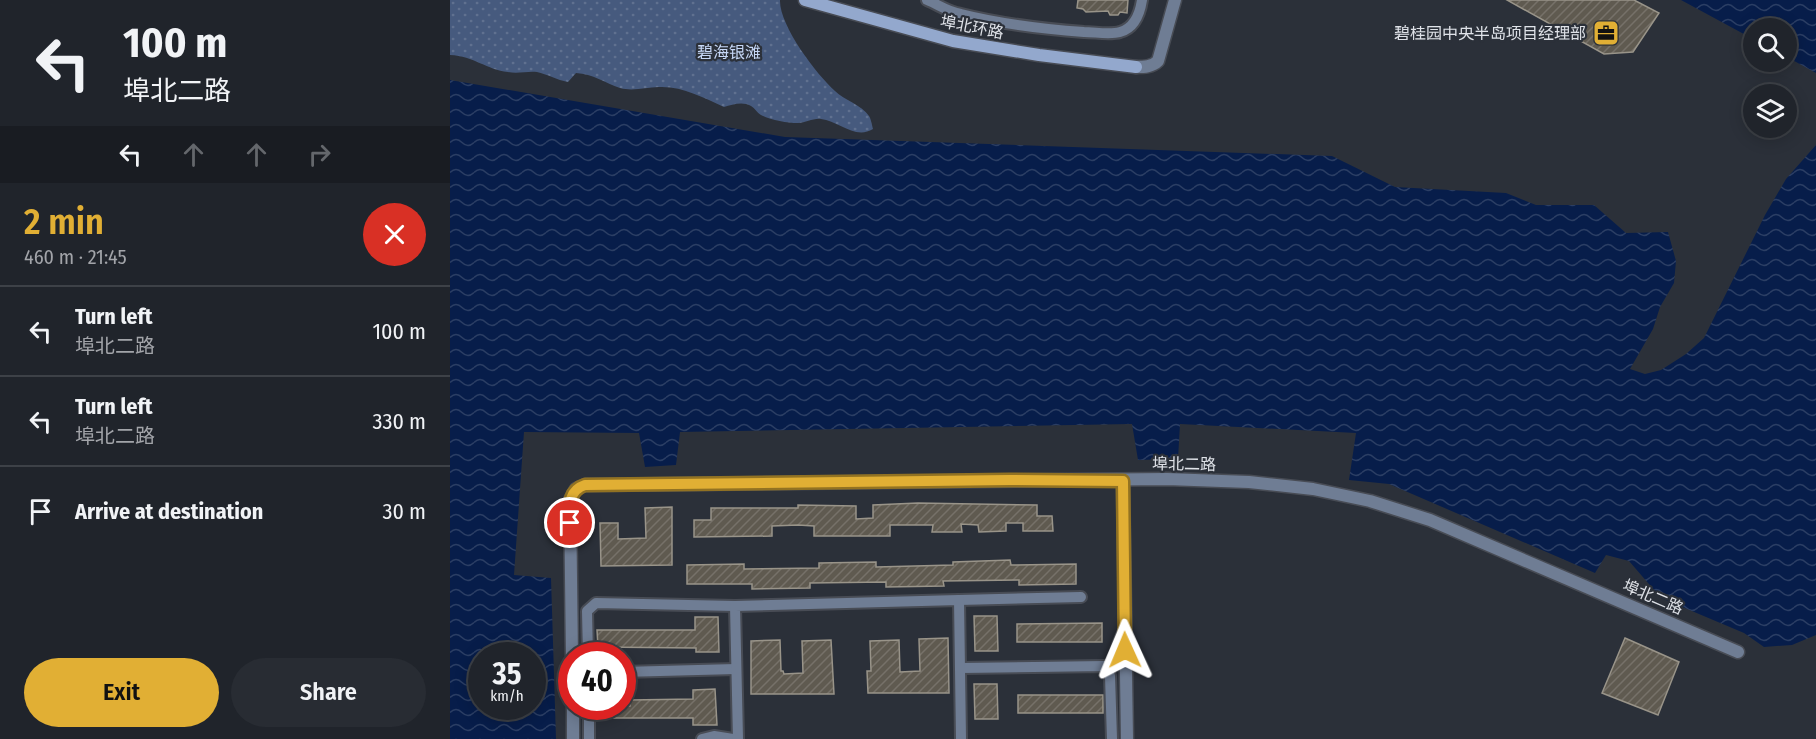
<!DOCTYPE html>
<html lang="en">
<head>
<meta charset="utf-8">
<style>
	body { margin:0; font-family:"Fira Sans Condensed","Noto Sans SC",sans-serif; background:#282c33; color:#f1f3f6; height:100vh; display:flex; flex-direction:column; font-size:22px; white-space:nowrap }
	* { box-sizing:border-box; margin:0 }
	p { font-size:20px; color:#a2a4a9 }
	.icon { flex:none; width:33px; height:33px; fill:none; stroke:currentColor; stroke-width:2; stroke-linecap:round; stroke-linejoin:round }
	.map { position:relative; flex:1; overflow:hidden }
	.sheet { display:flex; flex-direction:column; background:#20242b; width:450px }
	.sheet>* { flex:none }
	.banner { background:#20242b; color:#f1f3f6; overflow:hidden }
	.tools { position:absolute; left:1293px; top:18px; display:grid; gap:12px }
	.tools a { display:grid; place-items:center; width:54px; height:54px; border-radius:50%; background:#20242b; box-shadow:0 3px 15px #0003,0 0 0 2px #3d4147; font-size:30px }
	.speed { position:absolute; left:18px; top:642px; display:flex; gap:12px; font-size:30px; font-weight:700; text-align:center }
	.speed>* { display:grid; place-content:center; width:78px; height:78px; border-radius:50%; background:#20242b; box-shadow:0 3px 15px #0003,0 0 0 2px #3d4147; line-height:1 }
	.speed small { font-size:15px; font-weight:400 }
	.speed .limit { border:9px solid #d22; background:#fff; color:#111 }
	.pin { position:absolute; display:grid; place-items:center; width:51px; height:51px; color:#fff; margin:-26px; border:3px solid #fff; border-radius:50%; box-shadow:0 2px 6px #0007 }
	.me { position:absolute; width:66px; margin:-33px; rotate:359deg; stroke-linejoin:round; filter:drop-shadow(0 0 4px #0008) }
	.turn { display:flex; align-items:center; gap:21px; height:126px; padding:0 24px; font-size:27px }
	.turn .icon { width:78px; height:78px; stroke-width:2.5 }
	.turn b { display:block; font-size:42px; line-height:51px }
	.lanes { display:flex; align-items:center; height:57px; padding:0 24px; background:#0003; justify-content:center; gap:30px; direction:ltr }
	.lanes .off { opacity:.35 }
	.round { display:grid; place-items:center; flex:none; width:63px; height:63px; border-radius:32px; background:#282c33 }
	.head { display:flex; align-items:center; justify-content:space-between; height:102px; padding:0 24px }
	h1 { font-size:36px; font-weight:600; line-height:45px; color:#e1af34 }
	.cta { display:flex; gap:12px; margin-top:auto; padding:12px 24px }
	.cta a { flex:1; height:69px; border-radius:36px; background:#e1af34; color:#111; font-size:24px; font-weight:600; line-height:69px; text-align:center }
	.cta a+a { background:#282c33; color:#f1f3f6 }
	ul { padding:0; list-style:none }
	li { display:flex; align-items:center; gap:18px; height:90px; padding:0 24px; border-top:2px solid #3d4147 }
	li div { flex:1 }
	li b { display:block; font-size:22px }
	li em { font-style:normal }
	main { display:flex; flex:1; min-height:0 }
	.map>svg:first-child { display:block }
</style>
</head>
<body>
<main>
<section class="sheet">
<div class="banner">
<div class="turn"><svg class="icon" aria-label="left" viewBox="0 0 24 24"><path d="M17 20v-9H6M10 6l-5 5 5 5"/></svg><div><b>100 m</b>埠北二路</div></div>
<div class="lanes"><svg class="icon" aria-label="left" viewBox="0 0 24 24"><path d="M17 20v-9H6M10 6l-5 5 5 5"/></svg><svg class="icon off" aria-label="ahead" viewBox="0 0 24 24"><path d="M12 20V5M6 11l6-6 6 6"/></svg><svg class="icon off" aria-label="ahead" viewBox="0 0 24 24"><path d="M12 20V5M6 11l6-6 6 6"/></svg><svg class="icon off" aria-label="right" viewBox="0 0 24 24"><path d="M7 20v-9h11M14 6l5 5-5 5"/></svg></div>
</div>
<div class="head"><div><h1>2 min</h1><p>460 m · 21:45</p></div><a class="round" style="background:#d93025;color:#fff"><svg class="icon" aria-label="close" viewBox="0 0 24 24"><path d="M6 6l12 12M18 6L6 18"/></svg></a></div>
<ul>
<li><svg class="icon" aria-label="left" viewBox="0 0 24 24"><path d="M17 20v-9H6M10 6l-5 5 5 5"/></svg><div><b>Turn left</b><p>埠北二路</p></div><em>100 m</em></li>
<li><svg class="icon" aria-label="left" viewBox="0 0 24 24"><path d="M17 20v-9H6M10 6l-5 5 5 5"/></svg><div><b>Turn left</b><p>埠北二路</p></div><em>330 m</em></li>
<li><svg class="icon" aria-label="arrive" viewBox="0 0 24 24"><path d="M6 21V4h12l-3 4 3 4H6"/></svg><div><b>Arrive at destination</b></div><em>30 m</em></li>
</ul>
<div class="cta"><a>Exit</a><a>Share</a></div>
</section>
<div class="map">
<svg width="1366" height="739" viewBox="0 0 1366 739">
	<defs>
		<pattern id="park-dots" width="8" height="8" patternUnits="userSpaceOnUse" patternTransform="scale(1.5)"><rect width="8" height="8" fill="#465a7e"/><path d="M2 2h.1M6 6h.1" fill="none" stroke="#607190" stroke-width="1.8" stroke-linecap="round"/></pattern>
		<pattern id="water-waves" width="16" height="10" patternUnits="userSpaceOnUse" patternTransform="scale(1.5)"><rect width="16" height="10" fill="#071d4a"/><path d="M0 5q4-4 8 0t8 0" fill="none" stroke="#2b3e64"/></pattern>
		<pattern id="building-hatch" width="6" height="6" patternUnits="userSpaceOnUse" patternTransform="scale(1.5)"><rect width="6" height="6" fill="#5f5a50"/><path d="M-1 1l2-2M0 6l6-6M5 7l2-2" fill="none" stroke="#767169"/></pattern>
	</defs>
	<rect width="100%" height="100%" fill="#2b3039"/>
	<path fill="url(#park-dots)" d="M0,0H330C329,25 366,74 385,91C394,100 412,105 419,116C421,119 422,125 423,129C405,140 389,121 371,119C363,118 356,123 348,123C337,123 321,120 311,115C307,113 305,108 301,106C292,101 282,105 274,107C254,98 234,87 212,87C198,86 185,92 170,88C155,83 143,74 126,73L118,82C107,80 97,74 87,72C77,71 68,74 58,72C37,70 24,56 0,55Z"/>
	<g fill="url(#water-waves)" fill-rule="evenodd">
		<polygon points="1231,0 1366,0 1366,73 1337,57 1336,28 1304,28 1303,39"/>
		<path d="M0,80L335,137L882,156L945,187L1056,193L1086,205H1144L1176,233L1218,232L1226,261L1224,283L1210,307L1203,329L1180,369L1195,374L1211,370L1236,354L1254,338L1315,215L1336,179L1366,145V635L1342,645L1314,647L1294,633L1211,598L1179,561L1156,555L1145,573L939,484L899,480L906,433L730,424L728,459L688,460L682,424L230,432L226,465L195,467L189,433L74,432L64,575L101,578L106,739H0ZM32,656H82V706H32Z"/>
	</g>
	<g fill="url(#building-hatch)" stroke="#999489" stroke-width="1.5">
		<polygon points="628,0 678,0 677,13 670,12 668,15 660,15 658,11 636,12 633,9 627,8"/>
		<polygon points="1057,0 1184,0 1209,13 1183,52 1154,54"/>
		<polygon points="468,503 587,505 587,516 602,516 603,531 573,531 573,523 556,523 556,531 529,532 528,525 511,524 512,532 482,532 483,525 440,525 440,536 364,536 364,526 348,525 322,526 322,536 244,537 244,520 261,520 261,508 348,508 348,505 406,506 406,519 423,518 423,505"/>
		<polygon points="222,507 222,565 151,566 150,523 168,523 168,539 196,538 195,508"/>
		<polygon points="560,560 561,565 626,564 626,584 569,585 569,580 493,581 494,586 436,587 436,582 360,583 360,588 302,589 302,584 237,584 237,565 294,564 294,569 369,568 369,563 426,562 426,567 503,565 503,562"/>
		<polygon points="524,616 547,616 548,651 525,651"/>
		<polygon points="245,617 268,617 269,652 246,652 246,648 148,647 147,630 245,630"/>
		<polygon points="652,623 652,642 567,642 567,624"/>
		<polygon points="498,638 499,693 418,693 417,671 421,671 420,641 449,640 450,672 470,671 469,639"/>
		<polygon points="1175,638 1229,662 1208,715 1152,693"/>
		<polygon points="330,640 331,671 333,671 334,674 353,673 352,641 381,640 384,694 301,694 301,641"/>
		<polygon points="524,684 547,684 548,719 525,719"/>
		<polygon points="265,689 267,725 243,725 243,718 150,718 150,706 180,706 180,700 243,699 243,690"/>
		<rect x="568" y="695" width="85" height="18"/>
	</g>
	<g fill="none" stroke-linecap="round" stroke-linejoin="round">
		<g stroke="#484c55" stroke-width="14">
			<g id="minor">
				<path d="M477,0C489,5 498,12 511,14C551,24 593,29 634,32C645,32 660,35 670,32C685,28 690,13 692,0"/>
				<polyline points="509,600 631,597"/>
				<polyline points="138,656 137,611 146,603 285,606"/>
				<polyline points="511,668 655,666 660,676 662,739"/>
				<polyline points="172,672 286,669"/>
				<polyline points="139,706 139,739"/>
				<polyline points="252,739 264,736 283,739"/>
				<polyline points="288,739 285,606 509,600 511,739"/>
			</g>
		</g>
		<g stroke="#484c55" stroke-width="15">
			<g id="tertiary">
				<path d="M686,67C694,67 702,67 708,61L725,0"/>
				<polyline points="673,481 677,739"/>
				<polyline points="122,656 120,500 126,489 135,485 717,479 799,482 863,489 920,501 980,520 1288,652"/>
				<polyline points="123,706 123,739"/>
			</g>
		</g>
		<g stroke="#484c55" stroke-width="15">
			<polyline id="secondary" points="355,0 503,41 589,55 686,67"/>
		</g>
		<use href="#minor" stroke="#6f7d94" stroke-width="10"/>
		<use href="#tertiary" stroke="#6f7d94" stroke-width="12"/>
		<use href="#secondary" stroke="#93a8cd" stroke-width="12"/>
	</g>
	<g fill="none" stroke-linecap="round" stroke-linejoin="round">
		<g stroke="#927222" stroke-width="15">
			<path id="route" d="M120,523C120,507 117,491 135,485L559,480L673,481L675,650"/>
		</g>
		<use href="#route" stroke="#e1af34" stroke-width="10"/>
	</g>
	<defs>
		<g id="office-square" transform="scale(1.35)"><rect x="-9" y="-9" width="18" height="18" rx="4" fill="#e1af34" stroke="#2b3039"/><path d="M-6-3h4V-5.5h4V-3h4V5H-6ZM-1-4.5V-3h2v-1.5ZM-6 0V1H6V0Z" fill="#111"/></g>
	</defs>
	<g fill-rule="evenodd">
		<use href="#office-square" x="1156" y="33"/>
	</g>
	<g text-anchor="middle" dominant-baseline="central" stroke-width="4.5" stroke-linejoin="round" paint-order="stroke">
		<g font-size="16" fill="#dfe2e8" stroke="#2b3039">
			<text transform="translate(522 27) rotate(11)">埠北环路</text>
			<text transform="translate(734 464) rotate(1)">埠北二路</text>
			<text transform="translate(1203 597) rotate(23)">埠北二路</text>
		</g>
		<g font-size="16" fill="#dfe2e8" stroke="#2b3039" text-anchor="end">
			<text x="1136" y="33">碧桂园中央半岛项目经理部</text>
		</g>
		<g font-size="16" fill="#c6d7f6" stroke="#2b3039">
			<text x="279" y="52">碧海银滩</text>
		</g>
	</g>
</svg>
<div class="tools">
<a><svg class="icon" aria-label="search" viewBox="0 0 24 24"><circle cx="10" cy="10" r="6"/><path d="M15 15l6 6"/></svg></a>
<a><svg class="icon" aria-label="layers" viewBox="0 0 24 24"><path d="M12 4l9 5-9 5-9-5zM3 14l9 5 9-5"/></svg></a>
</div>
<div class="speed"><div>35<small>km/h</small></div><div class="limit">40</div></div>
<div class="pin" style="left:120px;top:523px;background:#d93025"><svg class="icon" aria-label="arrive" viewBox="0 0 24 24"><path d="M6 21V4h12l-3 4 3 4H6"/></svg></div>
<svg class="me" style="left:675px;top:650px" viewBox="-20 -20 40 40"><path d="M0-17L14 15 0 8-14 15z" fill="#e1af34" stroke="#fff" stroke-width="4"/></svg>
</div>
</main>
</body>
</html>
